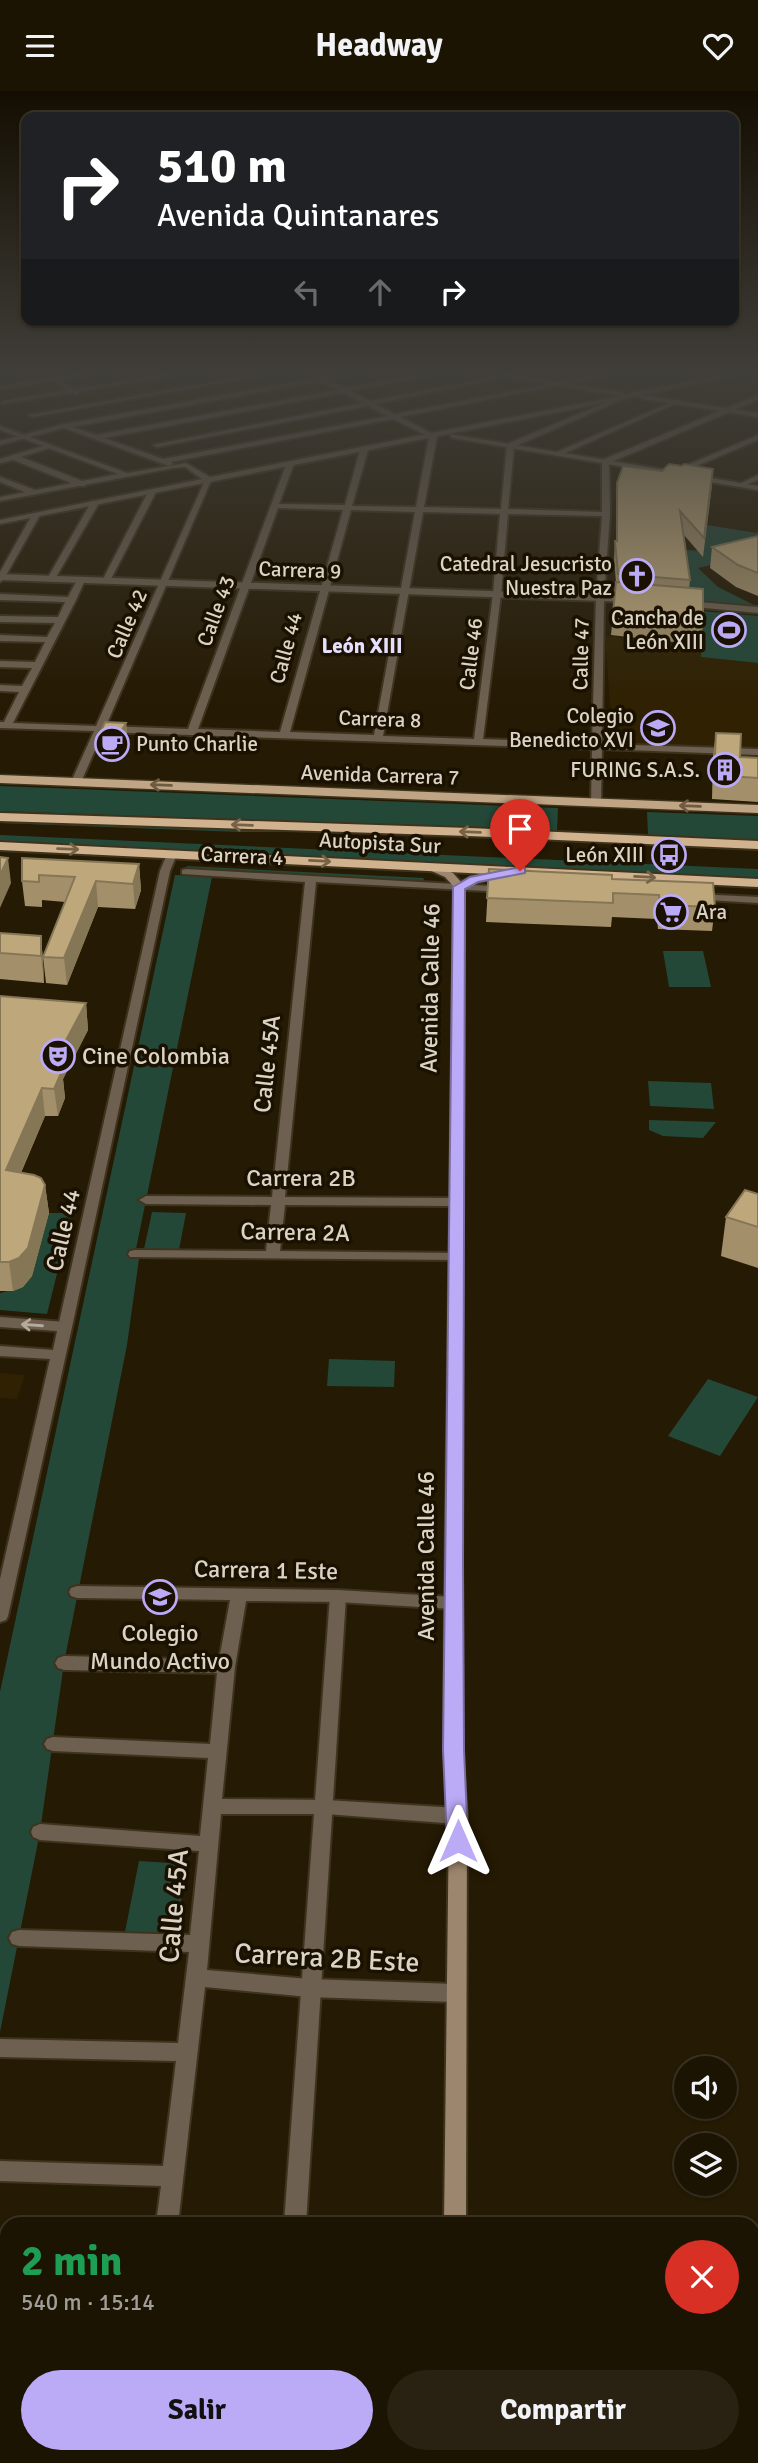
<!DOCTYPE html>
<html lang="es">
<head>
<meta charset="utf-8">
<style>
	body { margin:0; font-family:Signika,sans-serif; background:#292111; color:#f1f3f6; height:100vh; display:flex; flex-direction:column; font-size:26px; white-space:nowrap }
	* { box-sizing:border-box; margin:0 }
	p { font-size:23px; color:#a09e99 }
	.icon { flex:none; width:38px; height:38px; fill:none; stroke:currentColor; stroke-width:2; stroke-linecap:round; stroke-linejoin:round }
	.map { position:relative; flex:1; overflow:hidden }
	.details { position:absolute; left:0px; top:2126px; width:760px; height:247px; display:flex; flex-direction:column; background:#1c1402; border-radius:21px 21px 0 0; box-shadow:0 2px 5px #0004,0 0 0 2px #3a3324 }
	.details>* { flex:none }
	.guide { position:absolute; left:21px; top:21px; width:718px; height:214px; border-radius:14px; box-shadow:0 2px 5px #0004,0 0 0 2px #3a3324; background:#202124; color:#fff; overflow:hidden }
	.buttons { position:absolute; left:674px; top:1965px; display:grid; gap:14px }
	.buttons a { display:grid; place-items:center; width:63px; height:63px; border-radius:50%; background:#1c1402; box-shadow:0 2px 5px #0004,0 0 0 2px #3a3324; font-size:35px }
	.pin { position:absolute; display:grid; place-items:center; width:60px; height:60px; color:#fff; margin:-72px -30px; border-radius:50% 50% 50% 0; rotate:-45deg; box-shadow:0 0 7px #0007 }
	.pin .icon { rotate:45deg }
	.me { position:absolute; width:77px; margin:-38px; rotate:0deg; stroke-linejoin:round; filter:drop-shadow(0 0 5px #0008) }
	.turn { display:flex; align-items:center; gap:24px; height:147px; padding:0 21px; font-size:32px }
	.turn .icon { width:91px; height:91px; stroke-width:2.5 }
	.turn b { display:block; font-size:49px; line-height:60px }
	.lanes { display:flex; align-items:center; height:66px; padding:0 21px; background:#0003; justify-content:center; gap:35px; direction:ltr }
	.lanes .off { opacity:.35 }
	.round { display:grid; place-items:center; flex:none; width:74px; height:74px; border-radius:37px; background:#292111 }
	.overview { display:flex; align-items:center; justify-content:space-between; height:119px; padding:0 21px }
	h1 { font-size:42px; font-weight:700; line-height:52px; color:#1e9e55 }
	.action { display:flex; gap:14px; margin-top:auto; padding:14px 21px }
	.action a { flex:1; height:80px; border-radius:42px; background:#bbaaf6; color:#111; font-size:28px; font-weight:700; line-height:80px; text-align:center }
	.action a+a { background:#292111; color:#f1f3f6 }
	header { display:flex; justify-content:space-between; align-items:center; height:91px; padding:0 21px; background:#1c1402; font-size:32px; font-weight:700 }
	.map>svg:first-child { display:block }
</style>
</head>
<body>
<header><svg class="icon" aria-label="menu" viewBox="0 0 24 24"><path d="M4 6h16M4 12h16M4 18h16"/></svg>Headway<svg class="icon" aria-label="heart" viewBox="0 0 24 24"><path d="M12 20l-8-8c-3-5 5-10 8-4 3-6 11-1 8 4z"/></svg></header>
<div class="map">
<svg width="758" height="2372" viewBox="0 0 758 2372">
	<rect width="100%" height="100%" fill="#251a03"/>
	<g fill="#2f2102">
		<polygon points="605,545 701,554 702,566 758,572 758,658 613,652"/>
		<polygon points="0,1282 25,1284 17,1308 0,1307"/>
	</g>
	<g fill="#234838">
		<polygon points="707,434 757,442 758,439 758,463 698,477 718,496 758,516 687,509 685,459 703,460"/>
		<polygon points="701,520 758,525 758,572 701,566"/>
		<polygon points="0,695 558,717 557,740 0,720"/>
		<polygon points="647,721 758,725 758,749 648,744"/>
		<polygon points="0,729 337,741 240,741 0,732"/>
		<polygon points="0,744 758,778 758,788 0,750"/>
		<polygon points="187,775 424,787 423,791 185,779"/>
		<polygon points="175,784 212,786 135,1163 139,1168 127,1254 64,1572 40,1741 0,1941 0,1601"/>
		<polygon points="663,860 703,860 711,896 669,896"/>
		<polygon points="648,990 711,992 714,1018 650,1015"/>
		<polygon points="649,1029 716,1031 703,1047 663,1045 649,1039"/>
		<polygon points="152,1121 186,1122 179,1159 144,1158"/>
		<polygon points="49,1122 72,1122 47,1223 0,1219 0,1202 23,1196 32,1185"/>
		<polygon points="329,1268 395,1270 394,1296 327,1295"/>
		<polygon points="708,1288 758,1306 720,1365 668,1345"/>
		<polygon points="139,1770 187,1773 174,1854 123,1851"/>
	</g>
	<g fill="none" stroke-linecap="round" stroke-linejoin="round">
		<g stroke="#3e341e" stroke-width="4">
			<polygon id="pedestrian" points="338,1499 344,1501 346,1505 306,2133 284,2133 330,1505 332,1501"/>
		</g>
		<g stroke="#3e341e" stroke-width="4">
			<g id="minor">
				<polygon points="23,280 0,285 0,281"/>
				<polygon points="39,280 46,280 56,286 93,280 108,280 61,289 74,298 183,280 197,280 79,301 76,304 72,302 1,313 3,310 67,299 53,290 0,299 0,295 48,287"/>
				<polygon points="272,280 286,280 33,326 29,324"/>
				<path d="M302,280C310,280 316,285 323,286C338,287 353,280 368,280L328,289L345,297L439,280H452L351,300L370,310L508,283L511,285L376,313L395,323L615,280H628L401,326L437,345L424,416L501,418L507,353L626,303L628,306L514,356L508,418L602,421V369L758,304V309L609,372L610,423L604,506L602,653L758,658V664L602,658L601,712L596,715L591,712L592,658L103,641L81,691L76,694L71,691L94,640L0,637V631H4L19,601L0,600V594L22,595L32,577L0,576V570L35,571L45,551L0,550V544L47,546L55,532L0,531V525L58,526L65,511L0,509V503L68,506L78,487H84L85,489L76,509L13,632L96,635L205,389L212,387L106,635L188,638L287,371L294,373L279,413L345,414L360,359L364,357L368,359L352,415L416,416L429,346L393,328L171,371L173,373L169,375L64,337L0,354V350L64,333L314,287ZM320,290L337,299L96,344L73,336ZM343,302L362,312L153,354L157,356L368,315L387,325L163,368L104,347ZM278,417L343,419L280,641L198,638ZM351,419L415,421L374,644L290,641ZM423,421L500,423L493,503L474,648L383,645ZM508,423L602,425L596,506L592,652L483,648L501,503Z"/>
				<polygon points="674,310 679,311 559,365 552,363"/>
				<polygon points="758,344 758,349 680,382 673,380"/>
				<polygon points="46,354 53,356 21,366 85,391 85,395 79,395 13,369 0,372 0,368"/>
				<polygon points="758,384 758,389 741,396 737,394"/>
				<polygon points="0,386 38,400 39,402 32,404 0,391"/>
				<polygon points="152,399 156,401 110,490 103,492 102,490 148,401"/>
				<polygon points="92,410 99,412 55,488 48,490 47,488"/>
				<polygon points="33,422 40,424 4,488 0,491 0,481"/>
				<polygon points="172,760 177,763 170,780 72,1236 65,1241 58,1236 160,780 167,763"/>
				<polygon points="186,778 509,796 509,800 505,801 316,791 285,1106 455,1107 462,1111 455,1115 285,1114 280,1160 455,1162 460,1163 462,1166 460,1169 130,1166 128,1163 130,1160 135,1159 266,1160 271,1114 146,1113 139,1109 146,1105 272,1106 305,791 182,783 182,779"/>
				<polygon points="696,803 758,806 758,812 692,808 691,806"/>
				<polygon points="77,1495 338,1499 453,1506 459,1508 461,1512 459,1516 453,1518 338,1511 246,1510 235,1576 222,1708 326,1709 458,1717 464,1720 467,1725 464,1730 458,1733 326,1723 221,1723 207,1879 309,1888 455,1893 462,1896 465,1902 462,1908 455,1911 309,1906 205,1896 178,2133 156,2133 161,2095 0,2090 0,2070 163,2075 176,1970 0,1966 0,1948 178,1952 189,1861 19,1855 12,1853 9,1847 12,1841 19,1839 190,1844 199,1760 40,1749 33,1746 31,1741 33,1736 40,1733 200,1745 208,1667 53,1660 47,1658 44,1653 47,1648 53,1646 210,1653 217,1582 64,1579 58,1577 55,1572 58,1567 64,1565 219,1569 230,1509 77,1507 71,1505 69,1501 71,1497"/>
				<rect x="0" y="2208" width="7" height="22"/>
			</g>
		</g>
		<g stroke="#3e341e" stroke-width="4">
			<g id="tertiary">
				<polygon points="473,280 488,280 622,301 625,303 742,280 755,280 643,304 758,322 758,326 642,308 639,305 0,433 0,429 202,388 185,376 174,377 0,410 0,406 118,383 0,339 0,335 127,382 186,372 210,386 619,305"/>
				<polygon points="449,343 667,379 671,381 667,383 452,347"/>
				<polygon points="694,384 758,395 758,399 691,388 691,384"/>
				<polygon points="0,483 632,505 636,508 632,511 0,489"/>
				<polygon points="687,510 758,516 758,522 684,515 684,511"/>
				<polygon points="0,1226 65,1231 72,1236 8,1525 6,1529 0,1531 0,1488 50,1268 0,1265 0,1255 53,1259 57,1240 0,1236"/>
			</g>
		</g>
		<g stroke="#3e341e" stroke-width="4">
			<g id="secondary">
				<polygon points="431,773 453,782 461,791 471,786 508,778 513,781 512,783 478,791 464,798 461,1498 462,1659 467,1725 466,2133 444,2133 449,1725 444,1659 445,1498 454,796 445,786 427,778 427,774"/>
				<rect x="442" y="2366" width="24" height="6"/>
			</g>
		</g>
		<g stroke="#3e341e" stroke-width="3">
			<polygon id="primary" points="0,684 758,714 758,722 0,692"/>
		</g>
		<g stroke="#3e341e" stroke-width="4">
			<g id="trunk">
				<polygon points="0,722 469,737 758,750 758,758 469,745 0,730"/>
				<polygon points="0,751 758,788 758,796 0,759"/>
			</g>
		</g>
		<use href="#pedestrian" fill="#6d6050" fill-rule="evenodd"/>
		<use href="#minor" fill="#6d6050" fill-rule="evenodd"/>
		<use href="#tertiary" fill="#6d6050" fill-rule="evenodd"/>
		<use href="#secondary" fill="#9c866d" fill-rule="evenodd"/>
		<use href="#primary" fill="#c0a584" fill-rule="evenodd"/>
		<use href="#trunk" fill="#d1b28e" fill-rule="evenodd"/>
	</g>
	<g fill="#a3906a">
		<polygon points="316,280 346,280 339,281 316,281"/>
		<polygon points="617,392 712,395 703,466 684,444 690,489 689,497 703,531 701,554 611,544 616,491 614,468 615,450 616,450"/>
		<polygon points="758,445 758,505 736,496 710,477 712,456"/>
		<polygon points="126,632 127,644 117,662 98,661 97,649"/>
		<polygon points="716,642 740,666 758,687 758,711 712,708 713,666"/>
		<polygon points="22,767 139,773 141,799 135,818 98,816 67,894 46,892 43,866 65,811 42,809 42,816 25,815 22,790"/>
		<polygon points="489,778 612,788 715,816 712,840 658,838 657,828 612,826 611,836 486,831"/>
		<polygon points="0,842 41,845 43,871 44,892 0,888"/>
		<polygon points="0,905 86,912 88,939 63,988 65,1007 58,1025 45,1025 21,1082 45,1094 49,1122 32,1185 23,1196 13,1200 0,1200"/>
		<polygon points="758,1103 758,1177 721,1165 726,1126"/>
	</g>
	<g fill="#857656">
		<polygon points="126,632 127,644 117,662 116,649"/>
		<polygon points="8,767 11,792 0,817 0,784"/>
		<polygon points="139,773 141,799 135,818 133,793"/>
		<polygon points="96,790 98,816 67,894 64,867"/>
		<polygon points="41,845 43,871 44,892 41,865"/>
		<polygon points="86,912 88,939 63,988 65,1007 58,1025 54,998 50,979"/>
		<polygon points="42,997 45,1025 10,1107 6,1079"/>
		<polygon points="45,1094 49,1122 32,1185 23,1196 13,1200 9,1171"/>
	</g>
	<g fill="#bea87b" stroke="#857656" stroke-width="2">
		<polygon points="669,373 682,375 684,373 713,378 704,447 680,420 690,489 618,483 615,450 617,450 617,392 623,375 662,380"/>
		<polygon points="758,445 758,482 738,474 712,456"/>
		<polygon points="616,491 703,498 703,531 613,522"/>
		<polygon points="105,631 126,632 116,649 97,649"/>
		<polygon points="716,642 741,643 740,666 758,667 758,687 714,684"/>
		<polygon points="0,766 8,767 0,784"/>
		<polygon points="22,767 139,773 133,793 96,790 64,867 43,866 75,786 39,784 39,791 22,790"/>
		<polygon points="489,778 612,784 612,788 713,792 715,816 660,814 659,804 613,802 613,812 487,807"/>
		<polygon points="0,842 41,845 41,865 0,862"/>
		<polygon points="0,905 86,912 50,979 62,980 54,998 42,997 6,1079 34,1084 41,1087 45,1094 28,1157 19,1167 9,1171 0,1171"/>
		<polygon points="745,1099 758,1103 758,1136 726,1126"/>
	</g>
	<defs><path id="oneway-shaft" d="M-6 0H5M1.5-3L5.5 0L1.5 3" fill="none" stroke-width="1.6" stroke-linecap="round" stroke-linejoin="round" transform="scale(1.75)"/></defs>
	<g stroke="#6e5b42">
		<use href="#oneway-shaft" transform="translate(161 694) rotate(-178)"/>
		<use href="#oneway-shaft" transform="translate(690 715) rotate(-178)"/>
	</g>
	<g stroke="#766247">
		<use href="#oneway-shaft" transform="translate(242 734) rotate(-178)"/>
		<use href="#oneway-shaft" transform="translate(470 741) rotate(-178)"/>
		<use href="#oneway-shaft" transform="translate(68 758) rotate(2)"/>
		<use href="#oneway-shaft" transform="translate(320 770) rotate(3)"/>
		<use href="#oneway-shaft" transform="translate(645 786) rotate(3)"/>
	</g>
	<use stroke="#b4ab9d" href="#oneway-shaft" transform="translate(32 1234) rotate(-176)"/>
	<linearGradient id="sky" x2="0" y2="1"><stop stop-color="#140e02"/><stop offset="0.46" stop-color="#403e39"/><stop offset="1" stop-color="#403e39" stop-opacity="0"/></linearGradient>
	<rect width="758" height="612" fill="url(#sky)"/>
	<polygon fill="#bbaaf6" stroke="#7a6ea0" stroke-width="2" points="520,776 525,777 525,782 478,791 465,798 463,1473 464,1659 468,1750 465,1756 458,1759 450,1756 447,1750 443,1659 453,796 470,786"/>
	<defs>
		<g id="church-ring" transform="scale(1.75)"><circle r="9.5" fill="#1b1100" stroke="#bbaaf6" stroke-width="1.5"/><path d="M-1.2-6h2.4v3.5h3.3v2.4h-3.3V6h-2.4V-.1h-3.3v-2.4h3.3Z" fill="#bbaaf6"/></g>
		<g id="stadium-ring" transform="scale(1.75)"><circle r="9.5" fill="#1b1100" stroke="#bbaaf6" stroke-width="1.5"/><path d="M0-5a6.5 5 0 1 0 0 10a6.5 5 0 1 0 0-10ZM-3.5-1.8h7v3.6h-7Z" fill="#bbaaf6"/></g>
		<g id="school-ring" transform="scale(1.75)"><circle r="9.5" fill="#1b1100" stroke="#bbaaf6" stroke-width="1.5"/><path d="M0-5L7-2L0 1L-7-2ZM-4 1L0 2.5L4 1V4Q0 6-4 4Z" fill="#bbaaf6"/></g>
		<g id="cafe-ring" transform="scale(1.75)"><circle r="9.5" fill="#1b1100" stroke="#bbaaf6" stroke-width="1.5"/><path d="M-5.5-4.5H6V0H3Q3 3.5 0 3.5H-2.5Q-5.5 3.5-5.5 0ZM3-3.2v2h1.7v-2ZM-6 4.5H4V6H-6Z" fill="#bbaaf6"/></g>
		<g id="building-ring" transform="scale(1.75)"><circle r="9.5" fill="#1b1100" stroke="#bbaaf6" stroke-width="1.5"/><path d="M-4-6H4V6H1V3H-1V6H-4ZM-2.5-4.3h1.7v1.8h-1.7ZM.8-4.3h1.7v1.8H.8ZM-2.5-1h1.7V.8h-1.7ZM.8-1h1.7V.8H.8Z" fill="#bbaaf6"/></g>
		<g id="bus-ring" transform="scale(1.75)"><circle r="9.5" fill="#1b1100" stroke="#bbaaf6" stroke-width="1.5"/><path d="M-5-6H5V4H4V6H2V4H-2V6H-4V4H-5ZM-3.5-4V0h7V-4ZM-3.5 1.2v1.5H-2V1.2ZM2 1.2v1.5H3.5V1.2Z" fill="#bbaaf6"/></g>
		<g id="supermarket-ring" transform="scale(1.75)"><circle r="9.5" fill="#1b1100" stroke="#bbaaf6" stroke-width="1.5"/><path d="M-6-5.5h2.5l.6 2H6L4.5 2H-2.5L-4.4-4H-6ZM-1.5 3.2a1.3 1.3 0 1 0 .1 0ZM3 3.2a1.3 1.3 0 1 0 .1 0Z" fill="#bbaaf6"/></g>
		<g id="theatre-ring" transform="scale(1.75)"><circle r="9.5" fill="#1b1100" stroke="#bbaaf6" stroke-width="1.5"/><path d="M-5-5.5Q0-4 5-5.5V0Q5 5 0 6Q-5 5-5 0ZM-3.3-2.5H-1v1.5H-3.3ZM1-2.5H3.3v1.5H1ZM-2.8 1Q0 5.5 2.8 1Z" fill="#bbaaf6"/></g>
	</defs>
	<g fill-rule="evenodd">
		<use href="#church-ring" x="637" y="485"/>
		<use href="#stadium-ring" x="729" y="539"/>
		<use href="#school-ring" x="658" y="637"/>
		<use href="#cafe-ring" x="112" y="653"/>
		<use href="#building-ring" x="725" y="679"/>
		<use href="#bus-ring" x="669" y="764"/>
		<use href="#supermarket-ring" x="671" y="821"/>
		<use href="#theatre-ring" x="58" y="965"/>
		<use href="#school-ring" x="160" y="1506"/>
	</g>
	<g text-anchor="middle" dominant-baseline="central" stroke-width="7" stroke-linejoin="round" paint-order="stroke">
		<g font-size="21" fill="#dbd4c6" stroke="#1b1100" text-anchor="end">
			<text x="612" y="473">Catedral Jesucristo<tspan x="612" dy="24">Nuestra Paz</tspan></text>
			<text x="704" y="527">Cancha de<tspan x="704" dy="24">León XIII</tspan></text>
			<text x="634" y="625">Colegio<tspan x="634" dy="24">Benedicto XVI</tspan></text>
			<text x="136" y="653" text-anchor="start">Punto Charlie</text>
			<text x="700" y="679">FURING S.A.S.</text>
			<text x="644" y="764">León XIII</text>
			<text x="696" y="821" text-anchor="start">Ara</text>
		</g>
		<g font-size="21" fill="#dbd4c6" stroke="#1b1100">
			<text transform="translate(300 479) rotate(2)">Carrera 9</text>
			<text transform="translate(216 520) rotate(-70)">Calle 43</text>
			<text transform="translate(127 533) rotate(-67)">Calle 42</text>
			<text transform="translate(286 557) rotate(-75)">Calle 44</text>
			<text transform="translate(471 563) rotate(-83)">Calle 46</text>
			<text transform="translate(581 563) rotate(-89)">Calle 47</text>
			<text transform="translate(380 628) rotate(2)">Carrera 8</text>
			<text transform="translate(380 684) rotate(2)">Avenida Carrera 7</text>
			<text transform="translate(380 752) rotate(3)">Autopista Sur</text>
			<text transform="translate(242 765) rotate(3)">Carrera 4</text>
		</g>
		<g font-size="21" font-weight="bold" fill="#e5dffd" stroke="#1b1100">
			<text x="362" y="555">León XIII</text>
		</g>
		<g font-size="24" fill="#dbd4c6" stroke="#1b1100">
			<text transform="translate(430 897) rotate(-89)">Avenida Calle 46</text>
			<text transform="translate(267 973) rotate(-84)">Calle 45A</text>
			<text x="301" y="1087">Carrera 2B</text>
			<text transform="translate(63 1139) rotate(-77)">Calle 44</text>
			<text transform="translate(295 1141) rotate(1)">Carrera 2A</text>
			<text transform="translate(426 1465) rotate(-90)">Avenida Calle 46</text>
			<text transform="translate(266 1479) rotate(1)">Carrera 1 Este</text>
		</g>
		<g font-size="24" fill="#dbd4c6" stroke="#1b1100" text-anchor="start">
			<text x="82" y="965">Cine Colombia</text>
			<text x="160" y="1542" text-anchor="middle">Colegio<tspan x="160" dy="28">Mundo Activo</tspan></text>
		</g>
		<g font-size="28" fill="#dbd4c6" stroke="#1b1100">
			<text transform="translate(174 1815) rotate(-85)">Calle 45A</text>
			<text transform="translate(327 1867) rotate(3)">Carrera 2B Este</text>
		</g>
	</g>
</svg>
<div class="buttons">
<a><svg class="icon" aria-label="sound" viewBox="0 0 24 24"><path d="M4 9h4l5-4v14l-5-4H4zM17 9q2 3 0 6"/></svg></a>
<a><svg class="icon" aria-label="layers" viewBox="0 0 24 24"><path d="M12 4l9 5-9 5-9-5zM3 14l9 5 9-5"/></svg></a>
</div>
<div class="pin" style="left:520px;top:780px;background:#d93025"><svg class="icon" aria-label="arrive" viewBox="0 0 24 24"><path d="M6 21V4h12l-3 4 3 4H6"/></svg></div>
<svg class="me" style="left:458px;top:1750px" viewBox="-20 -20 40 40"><path d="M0-17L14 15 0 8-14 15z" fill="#bbaaf6" stroke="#fff" stroke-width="4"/></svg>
<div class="guide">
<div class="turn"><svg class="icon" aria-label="right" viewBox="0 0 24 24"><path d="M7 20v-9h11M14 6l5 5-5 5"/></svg><div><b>510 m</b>Avenida Quintanares</div></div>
<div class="lanes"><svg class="icon off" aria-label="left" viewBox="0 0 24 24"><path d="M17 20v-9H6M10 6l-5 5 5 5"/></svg><svg class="icon off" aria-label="ahead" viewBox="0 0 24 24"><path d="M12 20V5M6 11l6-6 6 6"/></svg><svg class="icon" aria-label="right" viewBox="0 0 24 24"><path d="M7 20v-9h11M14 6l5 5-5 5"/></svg></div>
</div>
<section class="details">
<div class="overview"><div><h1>2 min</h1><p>540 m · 15:14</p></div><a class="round" style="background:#d93025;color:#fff"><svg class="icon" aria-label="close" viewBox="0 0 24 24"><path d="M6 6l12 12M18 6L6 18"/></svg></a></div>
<div class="action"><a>Salir</a><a>Compartir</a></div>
</section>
</div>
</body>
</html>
